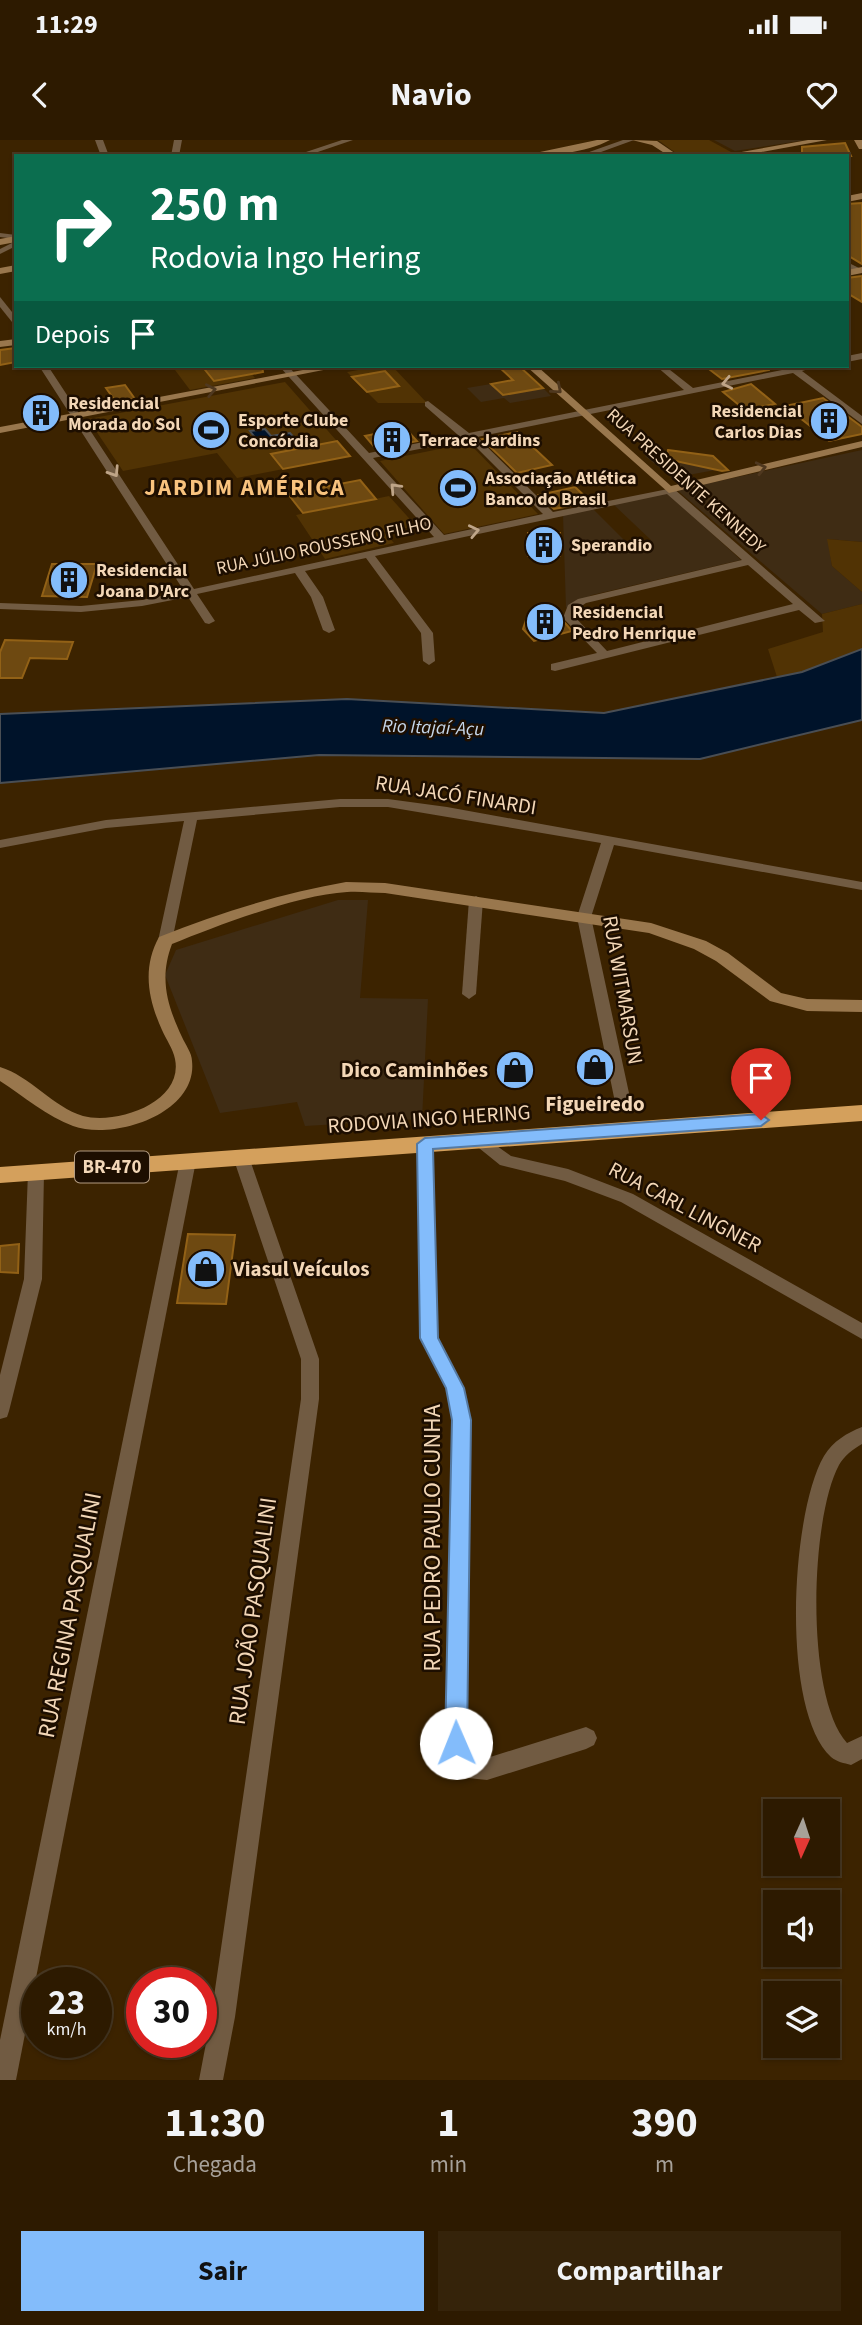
<!DOCTYPE html>
<html lang="pt">
<head>
<meta charset="utf-8">
<style>
	body { margin:0; font-family:"Source Sans 3",sans-serif; background:#35230a; color:#f1f3f6; height:100vh; display:flex; flex-direction:column; font-size:26px; white-space:nowrap }
	* { box-sizing:border-box; margin:0 }
	p { font-size:23px; color:#a7a199 }
	.icon { flex:none; width:38px; height:38px; fill:none; stroke:currentColor; stroke-width:2; stroke-linecap:round; stroke-linejoin:round }
	.map { position:relative; height:1940px; overflow:hidden }
	.side { display:flex; flex-direction:column; background:#2d1a00; flex:1 }
	.side>* { flex:none }
	.top-card { position:absolute; left:14px; top:14px; width:835px; height:214px; border-radius:0px; box-shadow:0 2px 5px #0004,0 0 0 2px #483822; background:#0b6e4f; color:#fff; overflow:hidden }
	.needle { width:46px; rotate:183deg }
	.controls { position:absolute; left:763px; top:1659px; display:grid; gap:14px }
	.controls a { display:grid; place-items:center; width:77px; height:77px; border-radius:0px; background:#2d1a00; box-shadow:0 2px 5px #0004,0 0 0 2px #483822; font-size:35px }
	.speed { position:absolute; left:21px; top:1827px; display:flex; gap:14px; font-size:35px; font-weight:700; text-align:center }
	.speed>* { display:grid; place-content:center; width:91px; height:91px; border-radius:50%; background:#2d1a00; box-shadow:0 2px 5px #0004,0 0 0 2px #483822; line-height:1 }
	.speed small { font-size:18px; font-weight:400 }
	.speed .limit { border:10px solid #d22; background:#fff; color:#111 }
	.pin { position:absolute; display:grid; place-items:center; width:60px; height:60px; color:#fff; margin:-72px -30px; border-radius:50% 50% 50% 0; rotate:-45deg; box-shadow:0 0 7px #0007 }
	.pin .icon { rotate:45deg }
	.me { position:absolute; width:77px; margin:-38px; rotate:359deg; stroke-linejoin:round; filter:drop-shadow(0 0 5px #0008) }
	.turn { display:flex; align-items:center; gap:24px; height:147px; padding:0 21px; font-size:32px }
	.turn .icon { width:91px; height:91px; stroke-width:2.5 }
	.turn b { display:block; font-size:49px; line-height:60px }
	.then { display:flex; align-items:center; height:66px; padding:0 21px; background:#0003; gap:14px; font-size:26px }
	.eta { display:flex; justify-content:space-evenly; align-items:center; height:119px; text-align:center }
	.eta b { font-size:42px; font-weight:700; line-height:49px }
	.button { display:flex; gap:14px; margin-top:auto; padding:14px 21px }
	.button a { flex:1; height:80px; border-radius:0px; background:#83bcfb; color:#111; font-size:28px; font-weight:700; line-height:80px; text-align:center }
	.button a+a { background:#35230a; color:#f1f3f6 }
	.status { display:flex; justify-content:space-between; align-items:center; height:49px; padding:0 35px; background:#2d1a00; direction:ltr }
	.status svg { height:19px; fill:currentColor }
	header { display:flex; justify-content:space-between; align-items:center; height:91px; padding:0 21px; background:#2d1a00; font-size:32px; font-weight:700 }
	.map>svg:first-child { display:block }
</style>
</head>
<body>
<div class="status"><b>11:29</b><svg viewBox="0 0 49 12"><path d="M0 12V9h3v3zM5 12V6h3v6zM10 12V3h3v9zM15 12V0h3v12zM26 1h20v11H26zM47 4h2v5h-2z"/></svg></div>
<header><svg class="icon" aria-label="back" viewBox="0 0 24 24"><path d="M15 5l-7 7 7 7"/></svg>Navio<svg class="icon" aria-label="heart" viewBox="0 0 24 24"><path d="M12 20l-8-8c-3-5 5-10 8-4 3-6 11-1 8 4z"/></svg></header>
<div class="map">
<svg width="862" height="1940" viewBox="0 0 862 1940">
	<rect width="100%" height="100%" fill="#3c2300"/>
	<g fill="#3f2c14">
		<polygon points="714,0 806,0 735,11"/>
		<polygon points="491,244 503,255 543,248 551,256 510,263 504,258 481,262 467,248"/>
		<polygon points="672,310 713,316 726,328 672,338 645,316"/>
		<polygon points="862,310 862,402 828,399 832,426 862,452 862,464 822,474 677,350"/>
		<polygon points="666,352 741,420 592,455 566,468 563,375 592,368 630,406 651,400 613,364"/>
		<polygon points="338,760 368,760 360,858 428,859 422,979 305,986 297,962 220,973 165,835 176,810"/>
	</g>
	<g fill="#513304">
		<polygon points="658,0 709,0 731,12 680,16"/>
		<polygon points="172,226 245,226 255,238 190,250"/>
		<polygon points="380,226 392,226 427,263 378,263 347,232"/>
		<polygon points="285,242 350,316 237,338 217,313 123,331 88,279"/>
		<polygon points="469,303 538,374 444,394 380,321"/>
		<polygon points="389,356 416,386 384,392 394,403 325,419 296,375"/>
		<polygon points="827,399 862,402 862,452 832,426"/>
		<polygon points="862,464 862,509 802,532 777,537 768,509 823,492 822,474"/>
	</g>
	<g fill="#00132a" stroke="#494e54" stroke-width="2">
		<polygon points="265,289 271,296 290,293 298,302 263,308 250,291"/>
		<polygon points="862,509 862,580 700,619 319,615 0,643 0,574 347,559 604,573 802,532"/>
	</g>
	<g fill="#6e4911" stroke="#926116" stroke-width="2">
		<polygon points="845,3 851,16 802,16 802,7"/>
		<polygon points="862,63 862,124 847,115 847,64"/>
		<polygon points="862,136 862,162 847,153 847,138"/>
		<polygon points="16,208 16,222 0,225 0,210"/>
		<polygon points="202,226 262,226 263,232 214,241"/>
		<polygon points="498,226 519,226 543,248 503,255 491,244 513,240"/>
		<polygon points="705,226 769,226 769,230 722,239"/>
		<polygon points="385,231 399,246 367,252 352,237"/>
		<polygon points="751,244 775,264 745,270 723,252"/>
		<polygon points="125,245 135,259 116,262 106,248"/>
		<polygon points="823,258 862,287 862,294 829,301 785,266"/>
		<polygon points="405,288 417,301 376,309 365,296"/>
		<polygon points="517,292 552,325 517,333 482,299"/>
		<polygon points="337,301 350,316 283,329 271,314"/>
		<polygon points="668,310 713,316 728,330 722,331 666,319"/>
		<polygon points="360,340 376,359 303,373 288,354"/>
		<polygon points="575,347 591,362 554,369 539,355"/>
		<rect x="528" y="393" width="32" height="23"/>
		<polygon points="52,424 97,424 87,457 42,456"/>
		<polygon points="552,468 572,491 534,501 523,489 528,474"/>
		<polygon points="5,500 73,502 67,519 30,518 22,538 0,538 0,512"/>
		<polygon points="188,1094 235,1095 226,1164 177,1163"/>
		<polygon points="19,1104 18,1133 0,1132 0,1106"/>
	</g>
	<g fill="none" stroke-linecap="round" stroke-linejoin="round">
		<g fill="#715b42" fill-rule="evenodd">
			<polygon points="95,0 103,0 109,16 101,16"/>
			<polygon points="174,0 182,0 179,16 171,16"/>
			<polygon points="342,0 353,0 306,16 294,16"/>
			<polygon points="623,0 634,0 590,16 578,16"/>
			<polygon points="0,93 16,95 16,99 0,97"/>
			<polygon points="16,101 16,106 0,114 0,109"/>
			<polygon points="847,122 861,129 861,133 855,133 847,128"/>
			<polygon points="0,157 16,177 16,187 0,167"/>
			<polygon points="862,213 862,219 847,222 847,216"/>
			<path d="M39,226H48L194,449L434,397L279,226H288L369,313L458,295L425,266V262L428,261L469,293L684,250L656,226H665L693,248L787,229L785,226H818L802,231L862,276V284L793,233L477,297L553,372L673,348L825,481L815,483L799,470L555,531L551,530V524L597,513L563,478L568,465L578,459L742,420L667,354L375,416L433,493L435,521L429,525L423,521L421,493L366,418L305,431L323,457L335,490L329,493L323,490L311,457L295,433L197,454L215,481L209,484L205,483L188,457L142,466L81,472L0,469V463L81,466L142,460L184,451ZM466,300L471,302L543,374L444,395L373,318ZM748,425L793,464L607,511L575,477L577,469L586,463Z"/>
			<polygon points="340,659 388,659 447,667 862,742 862,750 614,705 591,777 632,967 624,973 616,967 577,777 601,703 388,667 340,667 197,680 172,801 165,806 158,801 184,681 106,688 0,708 0,700 106,680"/>
			<polygon points="476,756 483,760 476,854 469,859 462,854 469,760"/>
			<polygon points="480,994 511,1016 568,1029 633,1054 862,1183 862,1199 621,1062 565,1041 500,1025 474,1004 472,1000 474,996"/>
			<polygon points="425,998 431,1000 433,1004 438,1198 464,1248 470,1280 466,1588 468,1613 471,1617 487,1618 586,1587 594,1591 597,1598 594,1605 586,1609 487,1640 468,1638 455,1632 445,1606 452,1280 446,1248 420,1198 417,1004 419,1000"/>
			<polygon points="241,1011 247,1013 249,1017 319,1219 319,1259 235,1877 223,1940 199,1940 211,1877 301,1259 301,1219 233,1017 235,1013"/>
			<polygon points="188,1015 194,1017 196,1021 16,1940 0,1940 0,1900 180,1021 182,1017"/>
			<polygon points="36,1026 42,1028 44,1032 42,1139 9,1271 7,1277 0,1279 0,1235 24,1139 28,1032 30,1028"/>
			<path d="M862,1287V1304C853,1309 844,1316 839,1325C810,1379 805,1556 847,1603L862,1596V1619L851,1625C844,1623 837,1622 831,1617C780,1569 791,1372 824,1316C833,1301 847,1293 862,1287Z"/>
		</g>
		<g fill="#99774d" fill-rule="evenodd">
			<path d="M597,0H610C586,13 548,16 521,16Z"/>
			<polygon points="632,0 657,1 679,16 669,16 652,5"/>
			<polygon points="808,0 827,0 740,16 719,16"/>
			<polygon points="854,0 862,0 862,9 859,9"/>
			<polygon points="862,53 862,59 847,62 847,56"/>
			<polygon points="16,96 16,102 0,105 0,99"/>
			<polygon points="16,125 16,131 0,134 0,128"/>
			<polygon points="862,127 862,133 847,136 847,130"/>
			<polygon points="16,199 16,205 0,207 0,201"/>
			<polygon points="324,226 344,226 0,293 0,287"/>
			<polygon points="526,226 537,226 671,346 862,301 862,307 669,353"/>
			<path d="M346,742L385,743L651,783L706,801L728,813L781,853L807,859L862,860V872L807,871L770,861L716,821L694,809L649,793L385,753C373,753 360,751 347,752C297,755 219,785 172,804C159,838 167,865 182,897C185,904 192,913 192,921C198,974 113,1001 73,986C48,977 23,956 0,941V927C30,936 53,967 83,976C116,985 184,963 175,919C173,909 166,899 162,890C148,859 142,828 159,797C219,773 282,753 346,742Z"/>
		</g>
		<polygon fill="#d4a05c" fill-rule="evenodd" points="862,965 862,981 0,1043 0,1027"/>
	</g>
	<defs><path id="oneway-chevron" d="M-2-3.5L2.5 0L-2 3.5" fill="none" stroke-width="1.6" stroke-linecap="round" stroke-linejoin="round" transform="scale(1.75)"/></defs>
	<g stroke="#bfa588">
		<use href="#oneway-chevron" transform="translate(727 243) rotate(168)"/>
		<use href="#oneway-chevron" transform="translate(114 332) rotate(57)"/>
		<use href="#oneway-chevron" transform="translate(395 348) rotate(-133)"/>
		<use href="#oneway-chevron" transform="translate(474 391) rotate(-12)"/>
	</g>
	<g stroke="#4f381f">
		<use href="#oneway-chevron" transform="translate(557 249) rotate(41)"/>
		<use href="#oneway-chevron" transform="translate(211 250) rotate(-11)"/>
		<use href="#oneway-chevron" transform="translate(761 328) rotate(-13)"/>
	</g>
	<polygon fill="#83bcfb" stroke="#557aa3" stroke-width="2" points="761,974 769,980 761,986 433,1009 438,1198 464,1248 471,1280 467,1603 464,1610 456,1613 449,1610 445,1603 452,1280 446,1248 420,1198 417,1004 425,998"/>
	<defs>
		<g id="building-disc" transform="scale(2.0125)"><circle r="9.5" fill="#83bcfb" stroke="#1d0e00"/><path d="M-4-6H4V6H1V3H-1V6H-4ZM-2.5-4.3h1.7v1.8h-1.7ZM.8-4.3h1.7v1.8H.8ZM-2.5-1h1.7V.8h-1.7ZM.8-1h1.7V.8H.8Z" fill="#111"/></g>
		<g id="stadium-disc" transform="scale(2.0125)"><circle r="9.5" fill="#83bcfb" stroke="#1d0e00"/><path d="M0-5a6.5 5 0 1 0 0 10a6.5 5 0 1 0 0-10ZM-3.5-1.8h7v3.6h-7Z" fill="#111"/></g>
		<g id="shop-disc" transform="scale(2.0125)"><circle r="9.5" fill="#83bcfb" stroke="#1d0e00"/><path d="M-5-2.5h2.3a2.7 3.5 0 0 1 5.4 0H5L5.5 6h-11ZM-1.5-2.5h3a1.5 2.3 0 0 0-3 0Z" fill="#111"/></g>
	</defs>
	<g fill-rule="evenodd">
		<use href="#building-disc" x="41" y="273"/>
		<use href="#building-disc" x="829" y="281"/>
		<use href="#stadium-disc" x="211" y="290"/>
		<use href="#building-disc" x="392" y="300"/>
		<use href="#stadium-disc" x="458" y="348"/>
		<use href="#building-disc" x="544" y="405"/>
		<use href="#building-disc" x="69" y="440"/>
		<use href="#building-disc" x="545" y="482"/>
		<use href="#shop-disc" x="595" y="927"/>
		<use href="#shop-disc" x="515" y="930"/>
		<use href="#shop-disc" x="206" y="1129"/>
	</g>
	<g text-anchor="middle" dominant-baseline="central" stroke-width="5" stroke-linejoin="round" paint-order="stroke">
		<g font-size="18" font-weight="bold" fill="#f3d7b7" stroke="#1d0e00" text-anchor="start">
			<text x="68" y="263">Residencial<tspan x="68" dy="21">Morada do Sol</tspan></text>
			<text x="802" y="271" text-anchor="end">Residencial<tspan x="802" dy="21">Carlos Dias</tspan></text>
			<text x="238" y="280">Esporte Clube<tspan x="238" dy="21">Concórdia</tspan></text>
			<text x="419" y="300">Terrace Jardins</text>
			<text x="485" y="338">Associação Atlética<tspan x="485" dy="21">Banco do Brasil</tspan></text>
			<text x="571" y="405">Sperandio</text>
			<text x="96" y="430">Residencial<tspan x="96" dy="21">Joana D'Arc</tspan></text>
			<text x="572" y="472">Residencial<tspan x="572" dy="21">Pedro Henrique</tspan></text>
		</g>
		<g font-size="18" fill="#f3d7b7" stroke="#1d0e00">
			<text transform="translate(686 341) rotate(42)">RUA PRESIDENTE KENNEDY</text>
			<text transform="translate(324 406) rotate(-12)">RUA JÚLIO ROUSSENQ FILHO</text>
		</g>
		<g font-size="19" font-style="italic" fill="#c5d6ea" stroke="#1d0e00">
			<text transform="translate(433 588) rotate(2)">Rio Itajaí-Açu</text>
		</g>
		<rect fill="#1d0e00" stroke="#b39b80" stroke-width="2" x="75" y="1011.5" width="74" height="31" rx="5"/>
		<g font-size="19" font-weight="bold" fill="#f3d7b7">
			<text x="112" y="1027">BR-470</text>
		</g>
		<g font-size="21" fill="#f3d7b7" stroke="#1d0e00">
			<text transform="translate(456 655) rotate(9)">RUA JACÓ FINARDI</text>
			<text transform="translate(623 850) rotate(80)">RUA WITMARSUN</text>
			<text transform="translate(429 979) rotate(-4)">RODOVIA INGO HERING</text>
			<text transform="translate(685 1067) rotate(28)">RUA CARL LINGNER</text>
		</g>
		<g font-size="21" font-weight="bold" fill="#f3d7b7" stroke="#1d0e00" text-anchor="end">
			<text x="488" y="930">Dico Caminhões</text>
			<text x="595" y="964" text-anchor="middle">Figueiredo</text>
			<text x="233" y="1129" text-anchor="start">Viasul Veículos</text>
		</g>
		<g font-size="23" font-weight="bold" letter-spacing="2" fill="#f9c37e" stroke="#1d0e00">
			<text x="245" y="347">JARDIM AMÉRICA</text>
		</g>
		<g font-size="24" fill="#f3d7b7" stroke="#1d0e00">
			<text transform="translate(432 1398) rotate(-90)">RUA PEDRO PAULO CUNHA</text>
			<text transform="translate(253 1471) rotate(-82)">RUA JOÃO PASQUALINI</text>
			<text transform="translate(70 1475) rotate(-79)">RUA REGINA PASQUALINI</text>
		</g>
	</g>
</svg>
<div class="controls">
<a><svg class="needle" viewBox="-14 -14 28 28"><path d="M0-13l5 13h-10z" fill="#e53935"/><path d="M0 13l5-13h-10z" fill="#a7a199"/></svg></a>
<a><svg class="icon" aria-label="sound" viewBox="0 0 24 24"><path d="M4 9h4l5-4v14l-5-4H4zM17 9q2 3 0 6"/></svg></a>
<a><svg class="icon" aria-label="layers" viewBox="0 0 24 24"><path d="M12 4l9 5-9 5-9-5zM3 14l9 5 9-5"/></svg></a>
</div>
<div class="speed"><div>23<small>km/h</small></div><div class="limit">30</div></div>
<div class="pin" style="left:761px;top:980px;background:#d93025"><svg class="icon" aria-label="arrive" viewBox="0 0 24 24"><path d="M6 21V4h12l-3 4 3 4H6"/></svg></div>
<svg class="me" style="left:456px;top:1603px" viewBox="-20 -20 40 40"><circle r="19" fill="#fff"/><path d="M0-13L10 11 0 6-10 11z" fill="#83bcfb"/></svg>
<div class="top-card">
<div class="turn"><svg class="icon" aria-label="right" viewBox="0 0 24 24"><path d="M7 20v-9h11M14 6l5 5-5 5"/></svg><div><b>250 m</b>Rodovia Ingo Hering</div></div>
<div class="then">Depois<svg class="icon" aria-label="arrive" viewBox="0 0 24 24"><path d="M6 21V4h12l-3 4 3 4H6"/></svg></div>
</div>
</div>
<section class="side">
<div class="eta">
<div><b>11:30</b><p>Chegada</p></div>
<div><b>1</b><p>min</p></div>
<div><b>390</b><p>m</p></div>
</div>
<div class="button"><a>Sair</a><a>Compartilhar</a></div>
</section>
</body>
</html>
